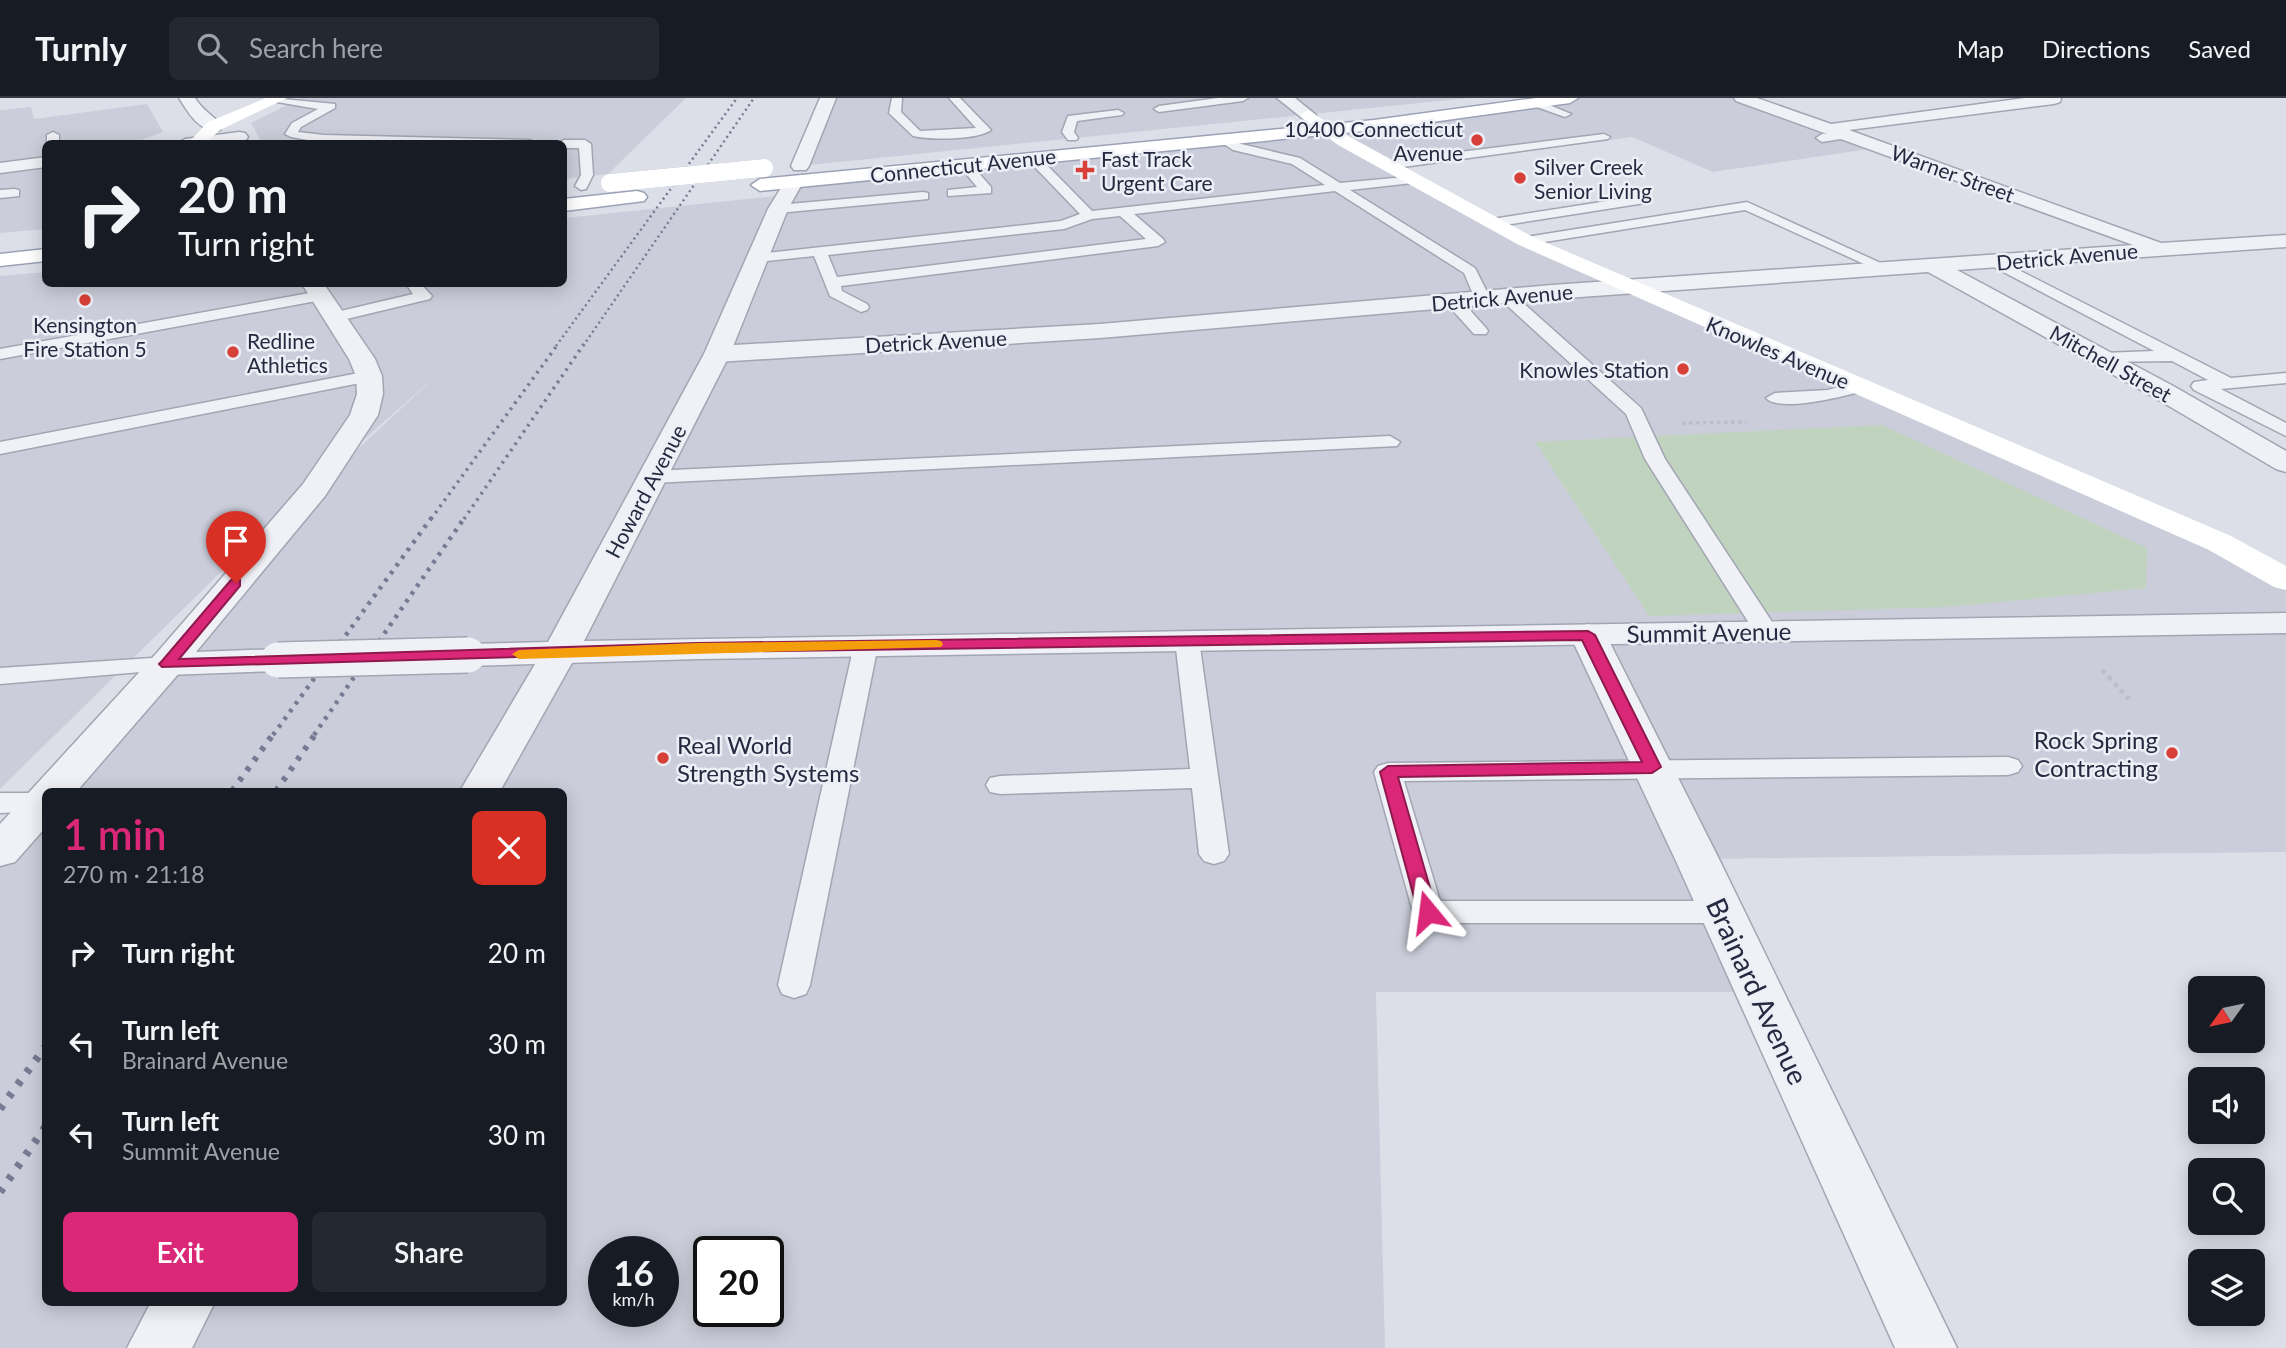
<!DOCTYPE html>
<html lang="en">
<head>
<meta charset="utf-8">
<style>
	body { margin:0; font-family:Lato,sans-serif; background:#242831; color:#f1f3f6; height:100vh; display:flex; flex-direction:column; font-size:26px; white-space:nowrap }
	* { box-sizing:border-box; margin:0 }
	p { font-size:23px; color:#9ea1a6 }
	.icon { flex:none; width:38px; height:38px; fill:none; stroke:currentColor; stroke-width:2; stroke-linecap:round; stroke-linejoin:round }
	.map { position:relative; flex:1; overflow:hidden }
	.panel { position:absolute; left:42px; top:690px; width:525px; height:518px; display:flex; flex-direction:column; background:#171b24; border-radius:10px; box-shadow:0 4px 18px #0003 }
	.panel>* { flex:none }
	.banner { position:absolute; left:42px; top:42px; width:525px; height:147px; border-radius:10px; box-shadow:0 4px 18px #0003; background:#171b24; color:#f1f3f6; overflow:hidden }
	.needle { width:46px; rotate:237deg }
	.tools { position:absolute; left:2188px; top:878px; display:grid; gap:14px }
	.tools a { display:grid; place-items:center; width:77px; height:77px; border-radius:10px; background:#171b24; box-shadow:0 4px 18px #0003; font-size:35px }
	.speed { position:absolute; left:588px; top:1138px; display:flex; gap:14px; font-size:35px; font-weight:700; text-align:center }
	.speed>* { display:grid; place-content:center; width:91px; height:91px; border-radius:50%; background:#171b24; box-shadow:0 4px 18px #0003; line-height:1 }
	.speed small { font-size:18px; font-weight:400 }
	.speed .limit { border:4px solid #111; border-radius:10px; background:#fff; color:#111 }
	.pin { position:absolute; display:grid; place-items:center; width:60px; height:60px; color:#fff; margin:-72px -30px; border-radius:50% 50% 50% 0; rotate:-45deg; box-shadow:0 0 7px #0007 }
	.pin .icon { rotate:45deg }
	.me { position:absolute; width:77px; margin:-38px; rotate:344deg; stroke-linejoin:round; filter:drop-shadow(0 0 5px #0008) }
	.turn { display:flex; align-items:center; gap:24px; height:147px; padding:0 21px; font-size:32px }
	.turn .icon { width:91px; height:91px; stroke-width:2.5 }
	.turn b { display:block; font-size:49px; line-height:60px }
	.round { display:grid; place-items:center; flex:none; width:74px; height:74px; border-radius:10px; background:#242831 }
	.headline { display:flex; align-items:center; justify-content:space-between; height:119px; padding:0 21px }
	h1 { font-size:42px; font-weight:600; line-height:52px; color:#db2777 }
	.cta { display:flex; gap:14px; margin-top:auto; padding:14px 21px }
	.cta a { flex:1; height:80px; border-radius:10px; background:#db2777; color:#fff; font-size:28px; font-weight:600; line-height:80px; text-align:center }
	.cta a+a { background:#242831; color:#f1f3f6 }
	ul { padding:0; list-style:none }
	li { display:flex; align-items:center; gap:21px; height:91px; padding:0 21px }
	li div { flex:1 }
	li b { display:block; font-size:26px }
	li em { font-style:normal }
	header { display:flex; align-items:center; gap:42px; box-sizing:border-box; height:98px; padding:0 35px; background:#171b24; border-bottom:2px solid #363941 }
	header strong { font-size:33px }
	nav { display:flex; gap:38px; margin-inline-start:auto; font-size:24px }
	.search { width:490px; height:63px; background:#242831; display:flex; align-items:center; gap:18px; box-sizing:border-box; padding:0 24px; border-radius:10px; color:#9ea1a6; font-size:26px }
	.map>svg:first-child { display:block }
</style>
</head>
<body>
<header>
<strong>Turnly</strong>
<div class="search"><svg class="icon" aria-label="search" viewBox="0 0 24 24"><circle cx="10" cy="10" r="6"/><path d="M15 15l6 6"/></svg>Search here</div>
<nav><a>Map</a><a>Directions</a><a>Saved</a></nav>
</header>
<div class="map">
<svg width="2286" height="1250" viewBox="0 0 2286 1250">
	<rect width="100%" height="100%" fill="#dddfe8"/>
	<g fill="#cbceda" fill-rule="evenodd">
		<polygon points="301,0 686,0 608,76 564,81 564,46 262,45 251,25"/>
		<polygon points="828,0 1469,0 800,68"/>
		<path d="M1570,0H1742L1883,49L1713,74L1632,39L1398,71L1526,143L2286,482V754L1698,761L1757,894H1376L1385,1250H0V753L45,702L46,1204H564V693H54L314,392L438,276L279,417L0,691V178L45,174L46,186H564V120L786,97L794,84L1374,27ZM604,1153H663V1213H604ZM709,1153H768V1213H709Z"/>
		<polygon points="147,6 163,34 133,45 46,46 45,61 0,67 0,12 31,9 34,21"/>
		<polygon points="45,68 45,131 0,135 0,74"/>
	</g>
	<polygon fill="#bfd3be" points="1882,327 2147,450 2146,490 1946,509 1649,518 1535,344"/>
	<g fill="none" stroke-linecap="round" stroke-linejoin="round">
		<g stroke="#a2a5b2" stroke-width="3">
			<g id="service">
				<polygon points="272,0 335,6 335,10 301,29 298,34 324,37 530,42 536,46 324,45 291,39 285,36 292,25 318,11 277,4"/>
				<path d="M892,0H902L901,14L920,33L976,30L949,0H960L991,32C977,42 930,42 913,38L889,15Z"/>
				<polygon points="1218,0 1248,0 1243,3 1159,14 1154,11 1159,8"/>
				<polygon points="1534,4 1542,4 1571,16 1565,19 1534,8"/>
				<polygon points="1118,12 1124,15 1122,17 1077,23 1074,34 1078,40 1076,42 1068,42 1062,34 1068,18"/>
				<polygon points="53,34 59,37 59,46 47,46 47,37"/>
				<polygon points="1849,34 1855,37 1853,39 1822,44 1816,40 1822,36"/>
				<polygon points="1604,36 1610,39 1608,41 1388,71 1382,67 1388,63"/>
				<path d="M1224,38L1241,46L1300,60L1340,85L1416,78V84L1412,85L1350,92L1475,170L1490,200L1488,203H1476L1464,175L1335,93L1134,116L1163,141L1165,144L1158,148L841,188L842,193L867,206L869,209L867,212L861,214L830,198L814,158L758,164L751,160L758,156L1061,123L1080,116L1029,63L1027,60L1033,56L1037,57L1092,113L1325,87L1292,66L1233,52L1218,42ZM1120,118L1146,141L837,179L828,157L1064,131L1092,121Z"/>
				<polygon points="585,42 591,46 593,77 586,91 581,92 575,88 581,77 579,50 564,50 564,46 558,46 564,42"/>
				<polygon points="965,63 969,64 991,89 991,95 948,98 948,92 977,89 959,67"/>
				<polygon points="14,91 19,92 19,98 0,100 0,92"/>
				<polygon points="923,94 928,95 928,101 778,115 771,111 778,107"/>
				<polygon points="1640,98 1647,102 1645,105 1492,129 1485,125 1492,121"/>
				<polygon points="1747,104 1896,172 1894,175 1884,175 1745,112 1526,147 1519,143 1526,139"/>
				<polygon points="1995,160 2231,280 2286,275 2286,285 2221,291 2286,325 2286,338 2194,292 2191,288 2194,284 2208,282 2172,263 2097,264 2094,260 2103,255 2154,253 1990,167 1988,164"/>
				<polygon points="406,186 421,186 432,198 430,201 334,224 326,219 328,216 413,196"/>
				<polygon points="321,193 329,198 327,201 0,261 0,251"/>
				<polygon points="1506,193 1512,195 1641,310 1665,361 1778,533 1774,538 1766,540 1758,538 1754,533 1645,361 1626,316 1500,201 1498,198"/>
				<polygon points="1453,198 1459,200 1486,230 1488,233 1486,236 1474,236 1447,206 1445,203 1447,200"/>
				<polygon points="369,273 378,278 375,282 0,356 0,344"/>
				<path d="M1857,284L1866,289L1863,293C1845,298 1779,315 1766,300L1775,295L1828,292Z"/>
				<polygon points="1390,338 1400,344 1397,348 652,385 645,383 642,379 645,375 652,373"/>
				<polygon points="1187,535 1196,537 1199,542 1229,756 1224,763 1214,766 1204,763 1199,756 1192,690 1000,696 990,694 986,687 990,680 1000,678 1190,671 1175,542 1178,537"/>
				<polygon points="866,540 875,542 878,547 810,887 806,896 794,900 782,896 778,887 854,547 857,542"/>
				<polygon points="167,559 176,561 179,566 176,571 0,586 0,570"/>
				<polygon points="2008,659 2018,662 2022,668 2018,674 2008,677 1404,683 1440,803 1721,803 1732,806 1736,814 1732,822 1721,825 1428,825 1417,822 1413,814 1374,674 1378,668 1388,665"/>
				<polygon points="0,695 46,695 46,713 0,715"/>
			</g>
		</g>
		<g stroke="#a2a5b2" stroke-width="3">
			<g id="minor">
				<polygon points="1277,0 1295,0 1316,17 1308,22 1302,20"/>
				<polygon points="1734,0 1757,0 1831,26 2025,0 2061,0 2060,4 2054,6 1849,32 2161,145 2286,137 2286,149 1957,172 2175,289 2286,353 2286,374 2276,371 2157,301 1928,174 1552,201 1100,240 717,264 708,261 704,256 708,251 717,248 1100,226 1552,187 2133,147 1736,3"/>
				<polygon points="239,34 245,35 248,39 245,43 229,46 177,46 185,41"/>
				<polygon points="46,59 46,69 0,75 0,65"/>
				<polygon points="1588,526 1600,530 1606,537 1719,761 1957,1250 1895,1250 1675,761 1570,537 1576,530"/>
				<polygon points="559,545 572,548 577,556 500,693 460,693 541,556 546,548"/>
				<polygon points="167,555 180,558 185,566 180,574 77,693 46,693 46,729 15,764 0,768 0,726 154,558"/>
				<polygon points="151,1204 215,1204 192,1250 127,1250"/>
			</g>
		</g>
		<g stroke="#a2a5b2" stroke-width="3">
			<g id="tertiary">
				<path d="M179,0H195C203,13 213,17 222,28L220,32C200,36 188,14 179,0Z"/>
				<polygon points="820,0 836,0 809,68 806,72 794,72 791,68"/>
				<polygon points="794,78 803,84 788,111 730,256 584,543 2286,515 2286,535 698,561 468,568 455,565 450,557 455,549 468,546 548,544 704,256 768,111 787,80"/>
				<polygon points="302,186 324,186 375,261 382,278 383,296 378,317 325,398 196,554 278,551 291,554 296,562 291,570 278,573 167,577 154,574 149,566 154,558 303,386 350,317 357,296 356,278 349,261"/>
			</g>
		</g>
		<g stroke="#9ca1b5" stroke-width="3">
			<g id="primary">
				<polygon points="1536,0 1578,0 1570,5 1374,32 760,93 751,87 760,81 1374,22"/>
				<polygon points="637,93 644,95 647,99 644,103 564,113 564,101"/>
				<polygon points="46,151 46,163 0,168 0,156"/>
			</g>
		</g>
		<polyline stroke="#bbbdc7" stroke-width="3.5" stroke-dasharray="3.5 3.5" stroke-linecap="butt" points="1682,325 1746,324"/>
		<polyline stroke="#bbbdc7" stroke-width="4.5" stroke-dasharray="4.5 4.5" stroke-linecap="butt" points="2102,572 2129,601"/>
		<use href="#service" fill="#f0f1f6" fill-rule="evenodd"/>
		<use href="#minor" fill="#f0f1f6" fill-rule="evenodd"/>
		<use href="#tertiary" fill="#f0f1f6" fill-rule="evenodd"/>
		<g fill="#fff" fill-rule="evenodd">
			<polygon points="266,0 287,0 220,32 205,46 187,46 208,24"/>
			<polygon points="1308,12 1350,39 1533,139 2231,438 2286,468 2286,492 2274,489 2209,452 1519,147 1338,47 1302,20 1300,17"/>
		</g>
		<use href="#primary" fill="#fff" fill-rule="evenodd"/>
		<g stroke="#767b93" stroke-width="2.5" stroke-dasharray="2 3.5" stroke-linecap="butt">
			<polyline points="556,248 737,0"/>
			<polyline points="583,248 754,0"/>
		</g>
		<g stroke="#767b93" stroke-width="3.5" stroke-dasharray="2.5 5" stroke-linecap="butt">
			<polyline points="431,421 558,246"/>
			<polyline points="464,421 584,246"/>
		</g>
		<g stroke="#767b93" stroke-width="4.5" stroke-dasharray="3.5 6" stroke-linecap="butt">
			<polyline points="273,637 432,419"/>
			<polyline points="314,637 465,419"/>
		</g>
		<g stroke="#767b93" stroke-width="6" stroke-dasharray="4.5 8" stroke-linecap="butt">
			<polyline points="232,693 274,635"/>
			<polyline points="276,693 316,635"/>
		</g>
		<g stroke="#767b93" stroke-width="8" stroke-dasharray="5 10" stroke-linecap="butt">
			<polyline points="0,1011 46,948"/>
			<polyline points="0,1094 46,1028"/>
		</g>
		<g stroke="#a2a5b2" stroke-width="38" stroke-linecap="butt">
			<polyline id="tertiary-bridge" points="278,562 468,557"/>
		</g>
		<g stroke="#9ca1b5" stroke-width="18" stroke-linecap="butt">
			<polyline id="primary-bridge" points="610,85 764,70"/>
		</g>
		<use href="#tertiary-bridge" stroke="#f0f1f6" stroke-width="35"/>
		<use href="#primary-bridge" stroke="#fff" stroke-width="18"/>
	</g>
	<polygon fill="#db2777" stroke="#8e194d" stroke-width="2" points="236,481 240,482 240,488 179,561 698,545 1588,533 1595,537 1661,669 1652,675 1398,679 1437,814 1434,819 1421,819 1418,814 1380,674 1388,668 1642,664 1582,542 698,554 162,569 159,566 162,563 231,482"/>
	<polygon fill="#f59e0b" points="936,542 941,543 943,546 941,549 519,561 512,556 519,552 698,545"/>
	<g fill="#d74038" stroke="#edeff6" stroke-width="2.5">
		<circle cx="1477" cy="42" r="7"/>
		<path d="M1081.5 61.5h7v7h7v7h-7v7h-7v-7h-7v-7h7z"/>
		<circle cx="1520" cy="80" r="7"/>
		<circle cx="85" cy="202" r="7"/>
		<circle cx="233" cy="254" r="7"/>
		<circle cx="1683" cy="271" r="7"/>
		<circle cx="2172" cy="655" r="7"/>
		<circle cx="663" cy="660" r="7"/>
	</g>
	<g text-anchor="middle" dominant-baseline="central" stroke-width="5" stroke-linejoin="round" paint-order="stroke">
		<g font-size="21" fill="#262a40" stroke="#edeff6" text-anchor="start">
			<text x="1463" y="30" text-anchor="end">10400 Connecticut<tspan x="1463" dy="24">Avenue</tspan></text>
			<text x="1101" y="60">Fast Track<tspan x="1101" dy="24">Urgent Care</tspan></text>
			<text x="1534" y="68">Silver Creek<tspan x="1534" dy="24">Senior Living</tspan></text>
			<text x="85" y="226" text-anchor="middle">Kensington<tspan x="85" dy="24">Fire Station 5</tspan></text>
			<text x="247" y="242">Redline<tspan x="247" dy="24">Athletics</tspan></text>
			<text x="1669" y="271" text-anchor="end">Knowles Station</text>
		</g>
		<g font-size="21" fill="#262a40" stroke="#edeff6">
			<text transform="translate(963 67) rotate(-6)">Connecticut Avenue</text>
			<text transform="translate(1953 75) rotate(20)">Warner Street</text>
			<text transform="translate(2067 158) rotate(-5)">Detrick Avenue</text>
			<text transform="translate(1502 199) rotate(-5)">Detrick Avenue</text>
			<text transform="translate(936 243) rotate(-3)">Detrick Avenue</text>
			<text transform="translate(1778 254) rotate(23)">Knowles Avenue</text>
			<text transform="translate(2111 265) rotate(29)">Mitchell Street</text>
			<text transform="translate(645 393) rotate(-62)">Howard Avenue</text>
		</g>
		<g font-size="24" fill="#262a40" stroke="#edeff6">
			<text transform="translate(1709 534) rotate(-1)">Summit Avenue</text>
		</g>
		<g font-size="24" fill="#262a40" stroke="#edeff6" text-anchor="end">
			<text x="2158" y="641">Rock Spring<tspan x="2158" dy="28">Contracting</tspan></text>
			<text x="677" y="646" text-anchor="start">Real World<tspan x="677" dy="28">Strength Systems</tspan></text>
		</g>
		<g font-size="28" fill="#262a40" stroke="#edeff6">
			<text transform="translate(1758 893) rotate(65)">Brainard Avenue</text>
		</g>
	</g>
</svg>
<div class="tools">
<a><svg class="needle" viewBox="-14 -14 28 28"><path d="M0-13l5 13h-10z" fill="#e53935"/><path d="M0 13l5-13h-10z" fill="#9ea1a6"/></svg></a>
<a><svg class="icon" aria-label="sound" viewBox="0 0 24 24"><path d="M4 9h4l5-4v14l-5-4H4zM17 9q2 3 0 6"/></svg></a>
<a><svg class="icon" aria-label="search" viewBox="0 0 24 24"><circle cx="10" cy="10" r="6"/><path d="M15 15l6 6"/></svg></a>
<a><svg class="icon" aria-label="layers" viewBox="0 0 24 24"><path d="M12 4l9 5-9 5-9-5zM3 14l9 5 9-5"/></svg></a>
</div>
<div class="speed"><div>16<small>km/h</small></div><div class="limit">20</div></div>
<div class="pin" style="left:236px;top:485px;background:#d93025"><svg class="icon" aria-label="arrive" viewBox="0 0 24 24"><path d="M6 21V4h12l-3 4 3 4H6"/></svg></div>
<svg class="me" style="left:1428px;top:814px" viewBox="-20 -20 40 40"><path d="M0-17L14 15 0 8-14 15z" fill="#db2777" stroke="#fff" stroke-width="4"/></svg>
<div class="banner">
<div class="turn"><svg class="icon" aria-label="right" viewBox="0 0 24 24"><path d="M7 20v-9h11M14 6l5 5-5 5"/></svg><div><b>20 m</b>Turn right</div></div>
</div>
<section class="panel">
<div class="headline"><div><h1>1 min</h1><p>270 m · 21:18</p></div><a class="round" style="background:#d93025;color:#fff"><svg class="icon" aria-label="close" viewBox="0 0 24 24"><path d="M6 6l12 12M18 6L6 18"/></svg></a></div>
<ul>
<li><svg class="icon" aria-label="right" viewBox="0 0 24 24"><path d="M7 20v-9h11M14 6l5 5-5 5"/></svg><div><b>Turn right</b></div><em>20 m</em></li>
<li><svg class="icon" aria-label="left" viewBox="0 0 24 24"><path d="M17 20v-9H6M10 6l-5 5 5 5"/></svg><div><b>Turn left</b><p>Brainard Avenue</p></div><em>30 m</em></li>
<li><svg class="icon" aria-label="left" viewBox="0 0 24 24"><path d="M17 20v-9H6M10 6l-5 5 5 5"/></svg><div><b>Turn left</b><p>Summit Avenue</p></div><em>30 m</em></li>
</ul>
<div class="cta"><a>Exit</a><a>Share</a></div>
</section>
</div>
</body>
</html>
